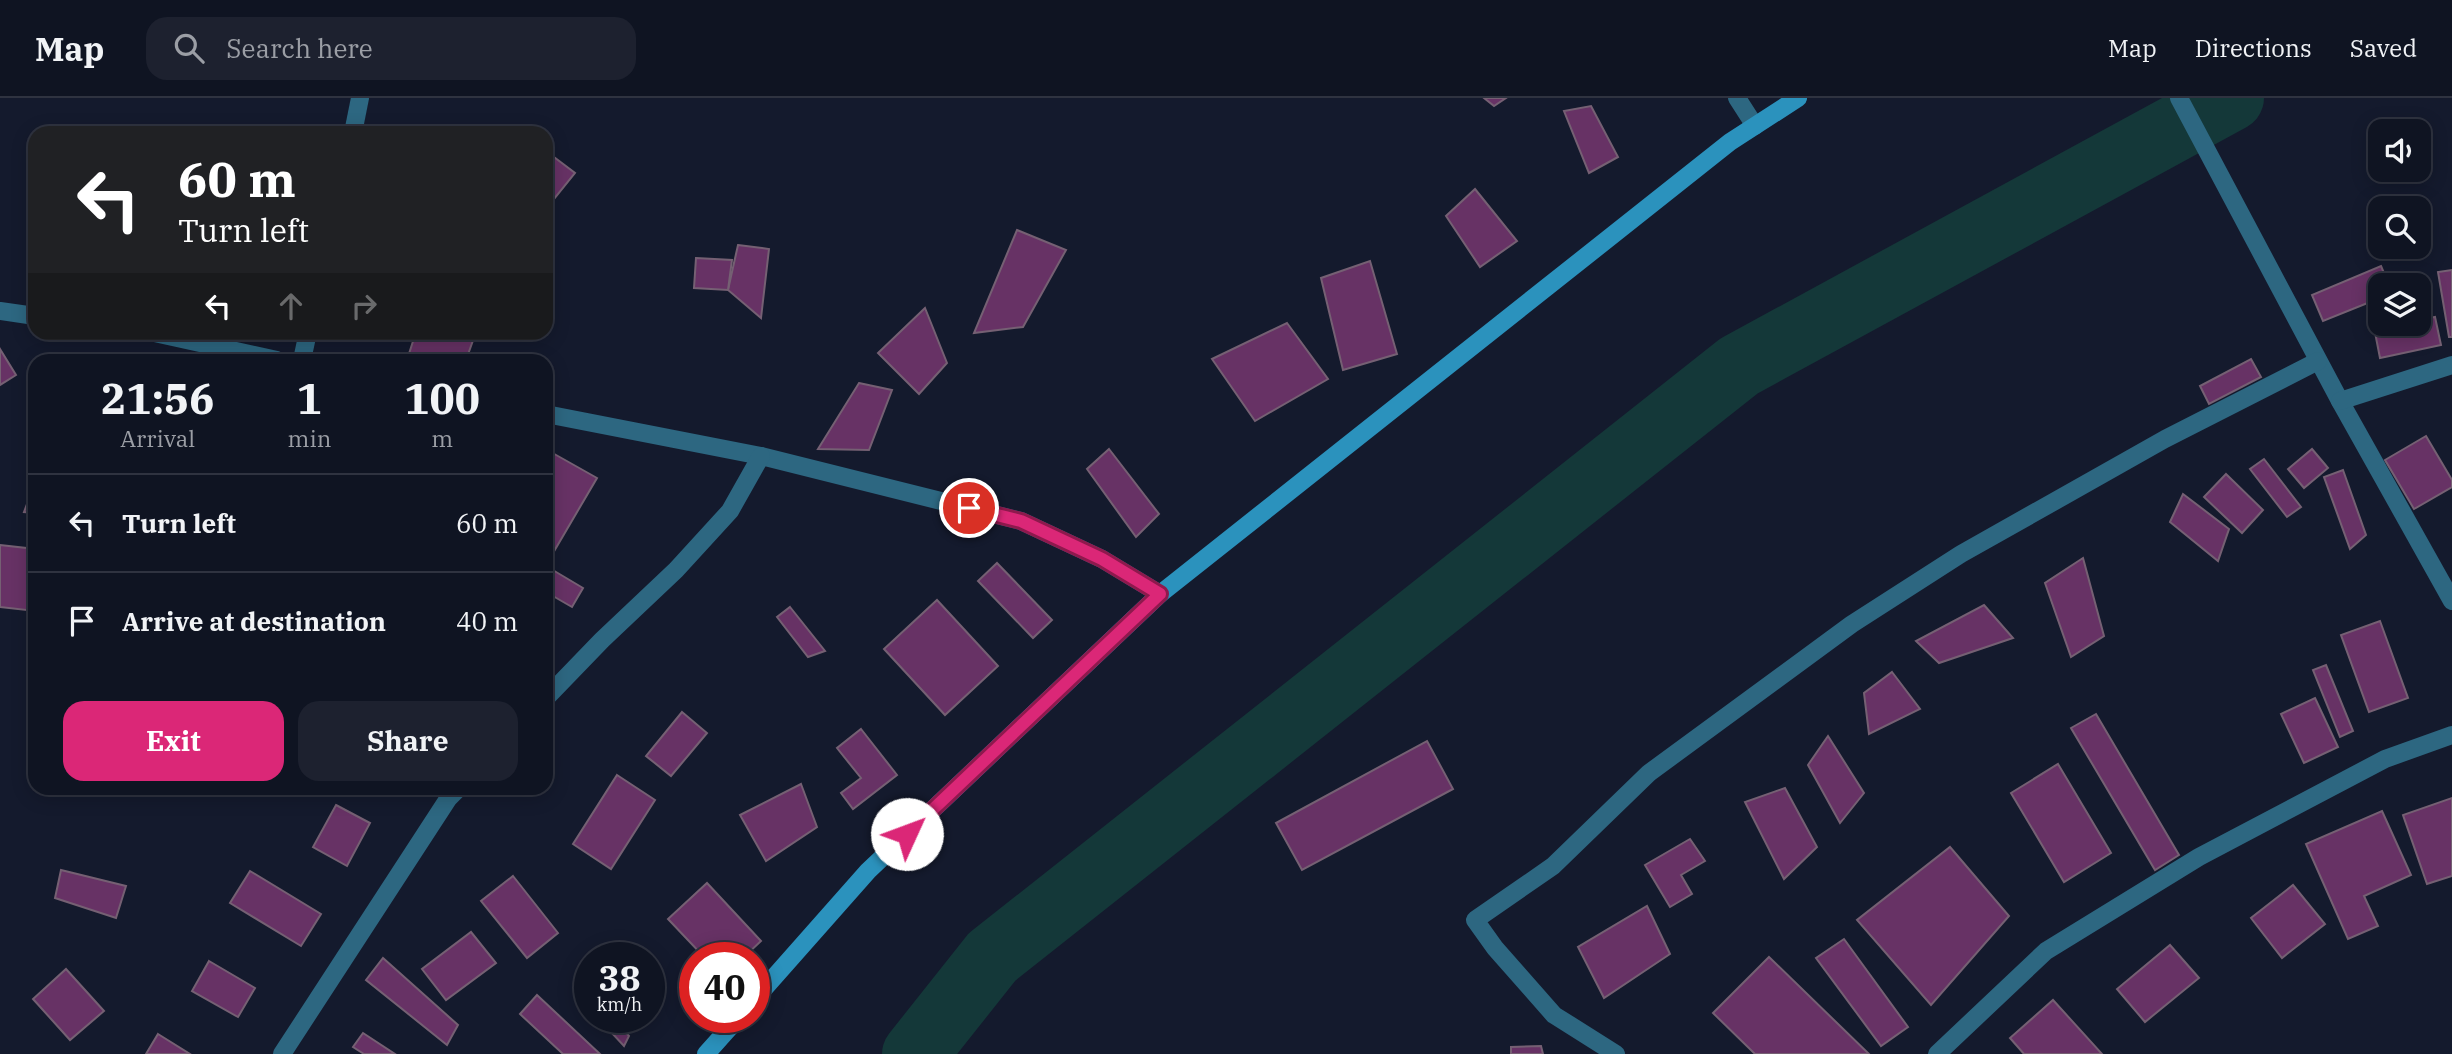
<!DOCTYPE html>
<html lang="en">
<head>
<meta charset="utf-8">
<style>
	body { margin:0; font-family:"IBM Plex Serif",serif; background:#1d212f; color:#f1f3f6; height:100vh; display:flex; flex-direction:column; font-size:26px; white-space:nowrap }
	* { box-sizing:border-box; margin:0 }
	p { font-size:23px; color:#9b9ea5 }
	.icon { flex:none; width:38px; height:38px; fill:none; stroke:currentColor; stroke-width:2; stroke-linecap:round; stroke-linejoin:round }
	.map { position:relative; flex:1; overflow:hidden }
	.drawer { position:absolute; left:28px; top:256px; width:525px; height:441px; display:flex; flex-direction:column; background:#0f1422; border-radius:21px; box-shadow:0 4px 18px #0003,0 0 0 2px #2f3340 }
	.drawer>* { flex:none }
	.top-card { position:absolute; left:28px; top:28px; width:525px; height:214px; border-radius:21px; box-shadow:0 4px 18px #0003,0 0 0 2px #2f3340; background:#202124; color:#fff; overflow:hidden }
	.buttons { position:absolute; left:2368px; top:21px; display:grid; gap:14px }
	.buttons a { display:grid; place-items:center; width:63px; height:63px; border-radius:14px; background:#0f1422; box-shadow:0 4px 18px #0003,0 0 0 2px #2f3340; font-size:35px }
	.speed { position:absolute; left:574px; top:844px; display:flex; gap:14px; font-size:35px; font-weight:700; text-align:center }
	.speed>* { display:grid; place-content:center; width:91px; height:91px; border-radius:50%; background:#0f1422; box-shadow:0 4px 18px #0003,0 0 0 2px #2f3340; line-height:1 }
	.speed small { font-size:18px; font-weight:400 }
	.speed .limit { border:10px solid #d22; background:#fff; color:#111 }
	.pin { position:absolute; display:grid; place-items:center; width:60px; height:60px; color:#fff; margin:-30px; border:4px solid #fff; border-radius:50%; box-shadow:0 2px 7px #0007 }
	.me { position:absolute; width:77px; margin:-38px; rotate:47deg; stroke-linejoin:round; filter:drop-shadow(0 0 5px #0008) }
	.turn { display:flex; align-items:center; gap:24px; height:147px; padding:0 35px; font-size:32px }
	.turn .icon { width:91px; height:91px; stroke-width:2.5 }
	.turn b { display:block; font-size:49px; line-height:60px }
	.lanes { display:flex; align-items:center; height:66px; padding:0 35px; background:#0003; justify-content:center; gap:35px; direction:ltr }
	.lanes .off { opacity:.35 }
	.eta { display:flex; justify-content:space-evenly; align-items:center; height:119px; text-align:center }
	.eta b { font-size:42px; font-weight:700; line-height:49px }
	.primary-button { display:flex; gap:14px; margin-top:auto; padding:14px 35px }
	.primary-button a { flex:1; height:80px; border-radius:21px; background:#db2777; color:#fff; font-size:28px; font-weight:700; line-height:80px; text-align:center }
	.primary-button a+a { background:#1d212f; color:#f1f3f6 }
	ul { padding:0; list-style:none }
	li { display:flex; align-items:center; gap:21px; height:98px; padding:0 35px; border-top:2px solid #2f3340 }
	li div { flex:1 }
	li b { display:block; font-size:26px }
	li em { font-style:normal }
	header { display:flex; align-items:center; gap:42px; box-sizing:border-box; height:98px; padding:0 35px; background:#0f1422; border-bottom:2px solid #2f3340 }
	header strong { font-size:33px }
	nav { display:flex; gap:38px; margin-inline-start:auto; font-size:24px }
	.search { width:490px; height:63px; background:#1d212f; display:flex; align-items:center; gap:18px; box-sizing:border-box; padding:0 24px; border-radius:21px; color:#9b9ea5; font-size:26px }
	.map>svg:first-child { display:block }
</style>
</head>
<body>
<header>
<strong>Map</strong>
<div class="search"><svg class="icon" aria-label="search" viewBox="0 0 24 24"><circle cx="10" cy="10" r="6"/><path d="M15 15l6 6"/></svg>Search here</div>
<nav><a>Map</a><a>Directions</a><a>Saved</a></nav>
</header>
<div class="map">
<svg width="2452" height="956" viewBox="0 0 2452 956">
	<rect width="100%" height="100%" fill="#141a2d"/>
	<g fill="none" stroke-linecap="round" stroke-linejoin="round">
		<polyline stroke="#143839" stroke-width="66" points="915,956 992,859 1739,268 2231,0"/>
	</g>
	<g fill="#673265" stroke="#756073" stroke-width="2">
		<polygon points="1484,0 1506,0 1494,8"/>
		<polygon points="1591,8 1618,59 1589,75 1564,13"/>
		<polygon points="546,53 575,75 546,111"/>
		<polygon points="1475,91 1517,143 1480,169 1446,118"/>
		<polygon points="1017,132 1066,152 1023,229 974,235"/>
		<polygon points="738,147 769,151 761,220 728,192"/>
		<polygon points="696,160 732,162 728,192 694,190"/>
		<polygon points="1370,163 1397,256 1343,272 1321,180"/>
		<polygon points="2381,168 2389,187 2380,187 2380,200 2323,223 2312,197"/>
		<polygon points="2452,172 2452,239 2449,239 2438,174"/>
		<polygon points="925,210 947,265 919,296 878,255"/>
		<polygon points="2380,212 2380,226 2388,226 2389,228 2418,226 2418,222 2435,219 2441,247 2380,260 2371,214"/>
		<polygon points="1287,225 1328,281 1255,323 1212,261"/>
		<polygon points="416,234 476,234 466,262 407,262"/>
		<polygon points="0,251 16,277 0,287"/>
		<polygon points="2251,261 2261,279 2209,306 2200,288"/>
		<polygon points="859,285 892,292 869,352 818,351"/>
		<polygon points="2426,338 2452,382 2452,389 2414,411 2385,362"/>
		<polygon points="1109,351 1159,416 1136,439 1087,371"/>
		<polygon points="2312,351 2328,370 2304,390 2288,371"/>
		<polygon points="549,353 597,380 546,467 546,358"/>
		<polygon points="2264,361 2301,409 2287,419 2250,371"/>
		<polygon points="2343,372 2366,437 2350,451 2324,379"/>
		<polygon points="2226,376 2263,412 2242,435 2204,399"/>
		<polygon points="35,385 35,415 24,414"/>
		<polygon points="2183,396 2229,431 2218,463 2170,424"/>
		<polygon points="0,447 35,451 35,513 0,509"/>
		<polygon points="2083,460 2104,538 2071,559 2045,485"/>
		<polygon points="997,465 1052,522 1033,540 978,483"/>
		<polygon points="546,468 583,490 572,509 546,494"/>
		<polygon points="937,502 998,568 945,617 884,551"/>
		<polygon points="1984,507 2013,540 1939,565 1916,543"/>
		<polygon points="790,509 825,553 808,559 777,519"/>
		<polygon points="2380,523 2408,600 2369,614 2341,537"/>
		<polygon points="2326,567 2353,633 2340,639 2313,572"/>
		<polygon points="1892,574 1920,611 1869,636 1864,595"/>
		<polygon points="2315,600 2338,649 2304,665 2281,616"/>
		<polygon points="682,614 707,635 671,678 646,658"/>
		<polygon points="2096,616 2179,757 2155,772 2071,630"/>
		<polygon points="861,631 897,677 853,711 841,695 861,680 837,650"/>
		<polygon points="1828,638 1864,695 1840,725 1808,667"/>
		<polygon points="1427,643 1453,691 1302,772 1276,725"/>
		<polygon points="2058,666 2111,755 2064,784 2011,695"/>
		<polygon points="617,677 655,702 611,771 573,746"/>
		<polygon points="801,686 817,729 766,763 740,717"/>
		<polygon points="1785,690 1817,749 1784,781 1745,704"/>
		<polygon points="2452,700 2452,778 2427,786 2403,717"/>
		<polygon points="336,707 370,725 347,768 313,749"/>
		<polygon points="2382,713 2411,777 2364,798 2378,828 2348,841 2306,746"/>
		<polygon points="1690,741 1705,763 1681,777 1692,796 1670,809 1645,767"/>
		<polygon points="1950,749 2009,818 1931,907 1857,822"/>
		<polygon points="61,772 126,788 116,820 55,800"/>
		<polygon points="250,773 321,816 301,848 230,805"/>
		<polygon points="513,778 558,835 527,860 481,803"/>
		<polygon points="707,785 761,843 744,859 704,859 668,821"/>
		<polygon points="2293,787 2325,826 2282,860 2251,820"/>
		<polygon points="1647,808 1670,856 1604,900 1578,849"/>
		<polygon points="471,834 496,865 446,902 422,871"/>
		<polygon points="1844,841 1908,929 1881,948 1816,860"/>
		<polygon points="2170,847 2199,880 2145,924 2117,891"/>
		<polygon points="1769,859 1869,956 1755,956 1713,915"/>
		<polygon points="383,860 458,927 447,947 366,882"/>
		<polygon points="209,863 255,890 238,919 192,893"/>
		<polygon points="66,871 104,913 70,942 33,901"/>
		<polygon points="537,897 600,956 563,956 520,916"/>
		<polygon points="2053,902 2102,956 2024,956 2010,940"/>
		<polygon points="597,919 612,919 629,938 624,948"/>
		<polygon points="363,935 395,956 364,956 353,949"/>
		<polygon points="158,936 190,956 146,956"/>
		<polygon points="1541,948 1543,956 1511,956 1511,949"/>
	</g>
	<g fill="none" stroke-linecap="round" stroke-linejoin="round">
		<g stroke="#2d6781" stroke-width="18">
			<polyline points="1737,0 1755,28"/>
			<polyline points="2179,0 2340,303 2452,503"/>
			<polyline points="353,35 360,0"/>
			<polyline points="0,213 35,218"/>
			<polyline points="150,234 277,262"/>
			<polyline points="302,262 308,234"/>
			<polyline points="2340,303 2452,267"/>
			<polyline points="546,316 761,358 1021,423 1102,461 1160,496"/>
			<polyline points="546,600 602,542 676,472 730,413 761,358"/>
			<polyline points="282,956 448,701 459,690"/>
			<polyline points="1616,956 1554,917 1495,850 1475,822 1553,768 1649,675 1852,526 1961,456 2165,341 2318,263"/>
			<polyline points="1937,956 2046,853 2199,759 2385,661 2452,637"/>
		</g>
		<g stroke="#2b92bd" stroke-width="18">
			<polyline points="754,902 868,773 1160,496 1730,44 1798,0"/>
			<polyline points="706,956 739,919"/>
		</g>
	</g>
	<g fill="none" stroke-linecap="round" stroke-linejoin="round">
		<g stroke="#8e194d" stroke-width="18">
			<polyline id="route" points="907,736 1160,496 1102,461 1021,423 969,410"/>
		</g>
		<use href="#route" stroke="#db2777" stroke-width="12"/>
	</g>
</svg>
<div class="buttons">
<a><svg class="icon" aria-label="sound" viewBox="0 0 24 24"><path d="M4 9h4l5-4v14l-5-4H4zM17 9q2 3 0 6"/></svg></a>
<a><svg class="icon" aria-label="search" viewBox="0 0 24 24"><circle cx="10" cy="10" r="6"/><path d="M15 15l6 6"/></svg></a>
<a><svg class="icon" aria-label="layers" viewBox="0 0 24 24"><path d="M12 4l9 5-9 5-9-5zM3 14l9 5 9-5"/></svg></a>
</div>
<div class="speed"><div>38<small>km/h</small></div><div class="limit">40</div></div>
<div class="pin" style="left:969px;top:410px;background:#d93025"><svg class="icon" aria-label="arrive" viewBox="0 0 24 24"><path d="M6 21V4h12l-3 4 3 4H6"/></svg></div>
<svg class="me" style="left:907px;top:736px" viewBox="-20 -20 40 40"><circle r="19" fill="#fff"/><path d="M0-13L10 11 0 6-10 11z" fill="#db2777"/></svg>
<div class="top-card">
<div class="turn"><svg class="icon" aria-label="left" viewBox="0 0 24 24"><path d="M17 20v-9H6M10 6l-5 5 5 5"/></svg><div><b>60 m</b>Turn left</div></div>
<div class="lanes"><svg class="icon" aria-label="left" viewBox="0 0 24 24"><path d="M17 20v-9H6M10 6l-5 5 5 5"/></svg><svg class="icon off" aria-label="ahead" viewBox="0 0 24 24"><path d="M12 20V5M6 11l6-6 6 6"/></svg><svg class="icon off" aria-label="right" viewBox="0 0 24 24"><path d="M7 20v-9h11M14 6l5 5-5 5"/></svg></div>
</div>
<section class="drawer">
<div class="eta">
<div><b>21:56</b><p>Arrival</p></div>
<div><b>1</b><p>min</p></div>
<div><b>100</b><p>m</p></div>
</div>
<ul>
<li><svg class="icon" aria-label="left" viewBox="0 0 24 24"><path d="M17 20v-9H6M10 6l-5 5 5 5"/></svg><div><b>Turn left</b></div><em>60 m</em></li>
<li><svg class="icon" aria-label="arrive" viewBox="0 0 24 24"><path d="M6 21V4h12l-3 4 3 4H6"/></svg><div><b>Arrive at destination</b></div><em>40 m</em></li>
</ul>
<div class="primary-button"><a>Exit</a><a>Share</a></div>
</section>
</div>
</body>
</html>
